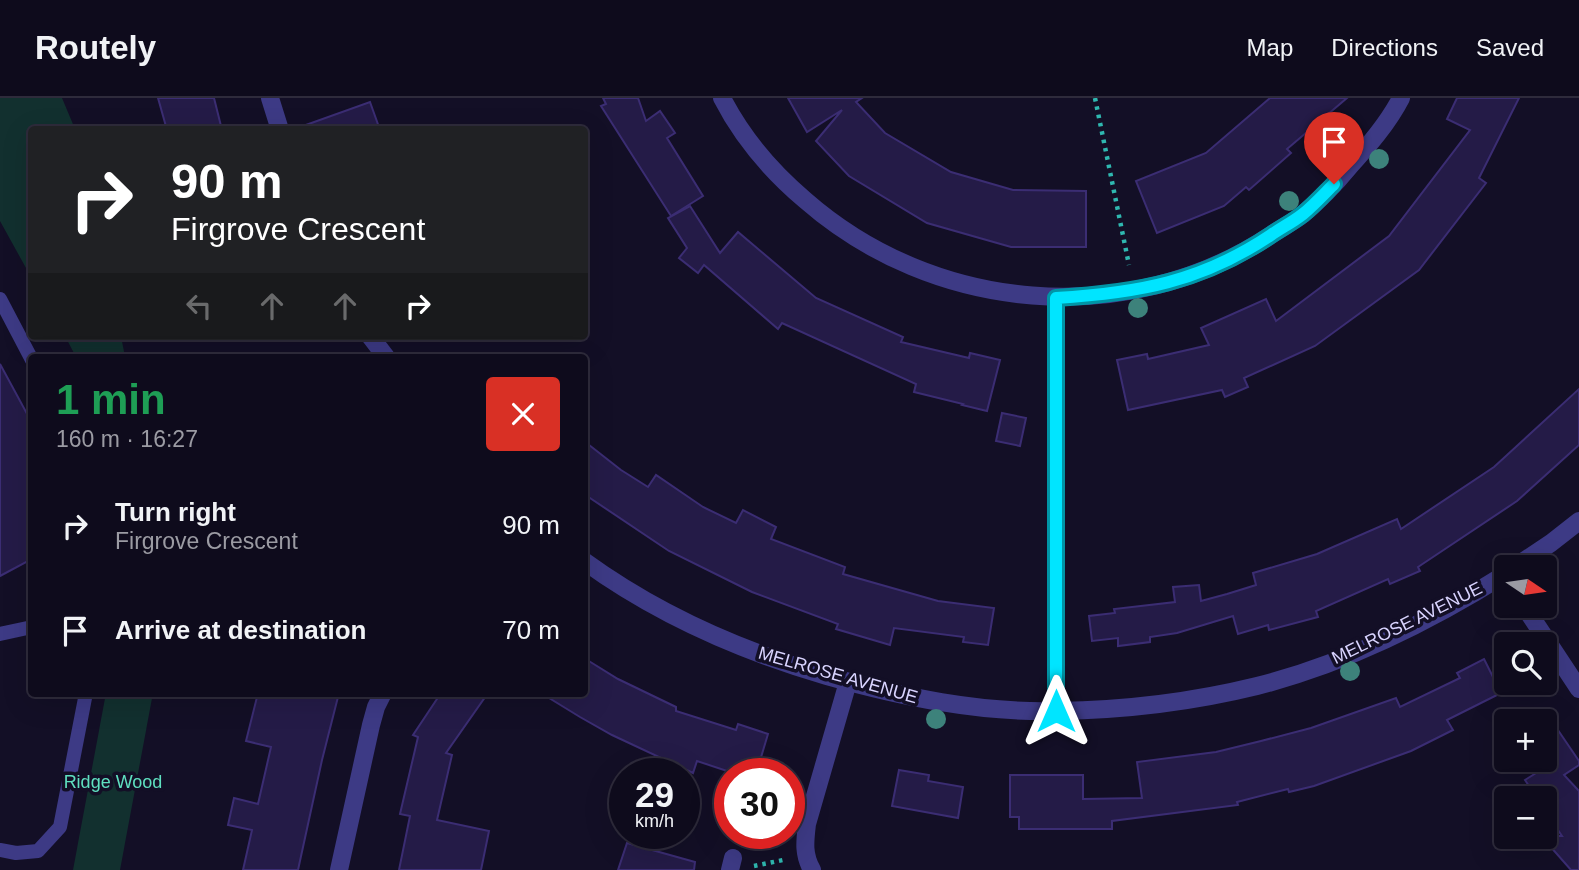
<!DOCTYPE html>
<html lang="en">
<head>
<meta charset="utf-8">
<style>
	body { margin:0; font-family:Arial,sans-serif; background:#1c1929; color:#f1f3f6; height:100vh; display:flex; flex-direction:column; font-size:26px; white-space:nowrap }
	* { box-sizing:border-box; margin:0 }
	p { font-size:23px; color:#9b9ba3 }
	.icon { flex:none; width:38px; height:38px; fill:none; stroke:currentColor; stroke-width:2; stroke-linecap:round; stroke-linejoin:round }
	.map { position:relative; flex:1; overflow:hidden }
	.side { position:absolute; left:28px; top:256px; width:560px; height:343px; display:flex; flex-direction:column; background:#0e0b1c; border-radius:7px; box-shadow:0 7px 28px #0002,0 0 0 2px #2e2b3b }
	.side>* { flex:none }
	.top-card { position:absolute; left:28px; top:28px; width:560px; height:214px; border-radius:7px; box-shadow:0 7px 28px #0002,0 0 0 2px #2e2b3b; background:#202124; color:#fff; overflow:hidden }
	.needle { width:46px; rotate:103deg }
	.buttons { position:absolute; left:1494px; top:457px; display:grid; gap:14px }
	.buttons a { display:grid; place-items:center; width:63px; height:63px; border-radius:7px; background:#0e0b1c; box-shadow:0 7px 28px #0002,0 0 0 2px #2e2b3b; font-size:35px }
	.speed { position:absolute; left:609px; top:660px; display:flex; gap:14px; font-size:35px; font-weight:700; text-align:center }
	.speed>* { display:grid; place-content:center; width:91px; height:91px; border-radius:50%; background:#0e0b1c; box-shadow:0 7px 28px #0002,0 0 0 2px #2e2b3b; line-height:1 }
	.speed small { font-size:18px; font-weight:400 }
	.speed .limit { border:10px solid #d22; background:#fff; color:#111 }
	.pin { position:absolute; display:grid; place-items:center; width:60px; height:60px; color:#fff; margin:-72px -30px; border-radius:50% 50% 50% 0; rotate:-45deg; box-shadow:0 0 7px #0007 }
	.pin .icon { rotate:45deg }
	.me { position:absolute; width:77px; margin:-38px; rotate:0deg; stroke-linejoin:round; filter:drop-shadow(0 0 5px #0008) }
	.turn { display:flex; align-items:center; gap:24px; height:147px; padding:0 28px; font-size:32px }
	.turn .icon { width:91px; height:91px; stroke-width:2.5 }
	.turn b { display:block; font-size:49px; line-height:60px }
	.lanes { display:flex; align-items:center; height:66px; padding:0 28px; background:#0003; justify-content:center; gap:35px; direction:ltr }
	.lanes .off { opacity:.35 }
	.round { display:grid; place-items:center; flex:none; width:74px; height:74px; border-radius:7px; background:#1c1929 }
	.head { display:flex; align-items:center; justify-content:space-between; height:119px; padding:0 28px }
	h1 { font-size:42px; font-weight:700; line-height:52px; color:#1e9e55 }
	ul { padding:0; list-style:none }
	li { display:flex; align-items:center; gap:21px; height:105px; padding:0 28px }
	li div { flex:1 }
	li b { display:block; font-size:26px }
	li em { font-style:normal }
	header { display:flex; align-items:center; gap:42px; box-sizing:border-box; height:98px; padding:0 35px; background:#0e0b1c; border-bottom:2px solid #2e2b3b }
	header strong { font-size:33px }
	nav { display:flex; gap:38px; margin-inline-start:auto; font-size:24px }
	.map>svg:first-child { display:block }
</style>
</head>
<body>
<header>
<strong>Routely</strong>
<nav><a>Map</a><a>Directions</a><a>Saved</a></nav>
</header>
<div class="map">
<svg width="1579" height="772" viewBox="0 0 1579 772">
	<rect width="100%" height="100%" fill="#130f26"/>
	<g fill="#12302f">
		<polygon points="0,0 62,0 75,31 32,32 31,179 0,123"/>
		<polygon points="65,238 121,238 125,259 76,259"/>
		<polygon points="106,595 153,595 120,772 73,772"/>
	</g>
	<g fill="#241b47" stroke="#3b2d73" stroke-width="2">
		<polygon points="158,0 214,0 222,32 167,32"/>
		<polygon points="603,0 638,0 646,23 660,13 675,35 667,40 703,98 671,118 601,8 606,6"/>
		<polygon points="788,0 862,0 856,4 885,35 951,74 1013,92 1086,93 1086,149 1011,149 927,125 849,78 816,43 842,12 807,34"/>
		<polygon points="1270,0 1347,0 1287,51 1291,55 1249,92 1246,89 1224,108 1157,135 1136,83 1206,55"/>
		<polygon points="1457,0 1519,0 1479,80 1486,85 1419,172 1315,248 1244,280 1248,289 1225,299 1222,292 1128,312 1117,262 1147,256 1148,261 1209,247 1201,230 1266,201 1276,223 1389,138 1470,32 1447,21"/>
		<polygon points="370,4 380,32 303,32 303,28"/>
		<polygon points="690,108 720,155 738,134 816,200 903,239 901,244 969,260 970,255 1000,262 987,313 962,307 963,306 914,294 916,286 782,225 778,231 704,167 698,175 679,160 687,150 668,120"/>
		<polygon points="0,266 32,325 32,461 0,478"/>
		<polygon points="1579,291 1579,347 1517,403 1418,469 1420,473 1390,486 1388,481 1316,513 1318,519 1269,532 1268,527 1238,536 1233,518 1177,535 1150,539 1150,544 1118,548 1118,540 1092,543 1089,518 1115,515 1114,511 1175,504 1173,489 1199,487 1201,503 1227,496 1256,487 1253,475 1317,456 1397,421 1401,431 1494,369"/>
		<polygon points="1002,315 1026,320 1020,348 996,343"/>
		<polygon points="584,343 621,372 648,389 656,377 703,409 736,425 743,412 776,429 771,441 845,469 843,476 938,503 994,510 988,547 963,544 964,539 894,530 890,547 836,531 838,526 752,494 669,453 584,396"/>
		<polygon points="584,560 618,581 676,609 676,613 736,632 738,626 768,636 756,676 736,676 697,663 693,675 612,637 580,619 541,595 584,595"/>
		<polygon points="1484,561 1501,595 1447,622 1453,632 1411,653 1314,688 1289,694 1288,691 1237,704 1238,707 1112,723 1112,731 1019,731 1019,719 1010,719 1010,677 1083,677 1083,701 1142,700 1137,664 1216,654 1261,643 1311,630 1396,600 1400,609 1460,580 1457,575"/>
		<polygon points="258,595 339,595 322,662 298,772 243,772 252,732 228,727 234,700 258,706 271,649 246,643"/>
		<polygon points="441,595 488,595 446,655 452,657 437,722 489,733 481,772 399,772 410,718 400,716 418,639 413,637"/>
		<polygon points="1545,613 1579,663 1579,667 1564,677 1579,693 1579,772 1571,772 1541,738 1562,738 1545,713 1545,700 1537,700 1525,682 1552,665 1545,656"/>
		<polygon points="899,672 929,677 928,683 963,689 958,720 892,708"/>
		<polygon points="627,745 695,764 694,772 618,772"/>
	</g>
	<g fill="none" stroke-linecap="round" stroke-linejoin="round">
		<g stroke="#2fb8b0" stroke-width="4.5" stroke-dasharray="3.5 5" stroke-linecap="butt">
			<polyline points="1095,0 1129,167"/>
			<polyline points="754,768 783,762"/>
		</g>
		<g stroke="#3d3a85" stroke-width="14">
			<polyline points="0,201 32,262"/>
			<polyline points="0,536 32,529"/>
			<polyline points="0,752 16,755 38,753 60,729 86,595"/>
		</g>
		<g stroke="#3d3a85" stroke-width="18">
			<polyline points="270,0 280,32"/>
			<path d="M722,0C742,39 772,74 805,102C934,215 1127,232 1271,137C1281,130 1293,124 1302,117C1320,102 1336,85 1350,68C1369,47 1388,25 1401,0"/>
			<polyline points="1056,199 1056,613"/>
			<polyline points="370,238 386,259"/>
			<path d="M584,463C657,516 741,553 827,578C902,599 980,615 1057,613C1124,612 1192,604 1257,588C1344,566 1431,523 1507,475"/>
			<polyline points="1515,469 1551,445 1579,423"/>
			<polyline points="1524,508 1579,591"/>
			<polyline points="339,772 371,627 376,609 383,595"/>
			<polyline points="730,772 733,760"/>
			<path d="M812,772C803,756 805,743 807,726L848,584"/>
		</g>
	</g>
	<g fill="#3d827b">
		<circle cx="1379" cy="61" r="10"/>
		<circle cx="1289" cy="103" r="10"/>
		<circle cx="1138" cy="210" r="10"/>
		<circle cx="1350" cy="573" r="10"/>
		<circle cx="936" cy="621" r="10"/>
	</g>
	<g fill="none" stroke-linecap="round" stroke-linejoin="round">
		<g stroke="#0095a6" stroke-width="18">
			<path id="route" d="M1056,613V200C1138,195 1201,184 1271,137C1281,130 1293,124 1303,116C1314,107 1324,96 1334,86"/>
		</g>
		<use href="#route" stroke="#00e5ff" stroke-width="12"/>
	</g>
	<g text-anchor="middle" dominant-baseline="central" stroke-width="7" stroke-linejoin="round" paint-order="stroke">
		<g font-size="18" fill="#d9d4ff" stroke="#130f26">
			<text transform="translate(1407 525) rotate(-26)">MELROSE AVENUE</text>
			<text transform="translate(838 577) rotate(16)">MELROSE AVENUE</text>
		</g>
		<g font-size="18" fill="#5fe0c0" stroke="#130f26">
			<text x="113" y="684">Ridge Wood</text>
		</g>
	</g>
</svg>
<div class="buttons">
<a><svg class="needle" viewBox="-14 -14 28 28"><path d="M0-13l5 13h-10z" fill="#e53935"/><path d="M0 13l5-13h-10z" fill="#9b9ba3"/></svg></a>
<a><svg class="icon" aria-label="search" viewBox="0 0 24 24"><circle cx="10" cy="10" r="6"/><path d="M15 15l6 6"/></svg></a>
<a>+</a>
<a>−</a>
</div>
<div class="speed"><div>29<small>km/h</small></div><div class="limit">30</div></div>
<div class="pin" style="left:1334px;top:86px;background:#d93025"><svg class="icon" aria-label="arrive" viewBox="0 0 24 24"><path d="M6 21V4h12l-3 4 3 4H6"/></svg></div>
<svg class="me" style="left:1056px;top:613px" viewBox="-20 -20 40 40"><path d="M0-17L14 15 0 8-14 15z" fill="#00e5ff" stroke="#fff" stroke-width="4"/></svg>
<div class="top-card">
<div class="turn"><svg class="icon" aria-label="right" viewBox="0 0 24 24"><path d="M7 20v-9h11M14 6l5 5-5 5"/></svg><div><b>90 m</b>Firgrove Crescent</div></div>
<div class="lanes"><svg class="icon off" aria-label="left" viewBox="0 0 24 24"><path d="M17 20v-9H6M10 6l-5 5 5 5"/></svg><svg class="icon off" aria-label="ahead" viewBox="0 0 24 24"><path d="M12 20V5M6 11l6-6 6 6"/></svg><svg class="icon off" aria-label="ahead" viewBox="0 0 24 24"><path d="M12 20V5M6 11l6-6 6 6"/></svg><svg class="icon" aria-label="right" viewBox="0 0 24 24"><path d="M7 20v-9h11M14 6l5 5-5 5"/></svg></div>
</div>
<section class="side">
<div class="head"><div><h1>1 min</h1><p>160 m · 16:27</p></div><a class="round" style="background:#d93025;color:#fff"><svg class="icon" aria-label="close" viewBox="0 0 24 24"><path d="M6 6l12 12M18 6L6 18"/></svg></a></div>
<ul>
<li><svg class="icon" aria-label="right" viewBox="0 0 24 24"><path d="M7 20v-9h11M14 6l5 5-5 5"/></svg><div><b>Turn right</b><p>Firgrove Crescent</p></div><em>90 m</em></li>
<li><svg class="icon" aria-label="arrive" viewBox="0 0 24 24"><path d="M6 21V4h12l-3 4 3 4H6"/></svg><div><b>Arrive at destination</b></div><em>70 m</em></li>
</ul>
</section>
</div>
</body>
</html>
